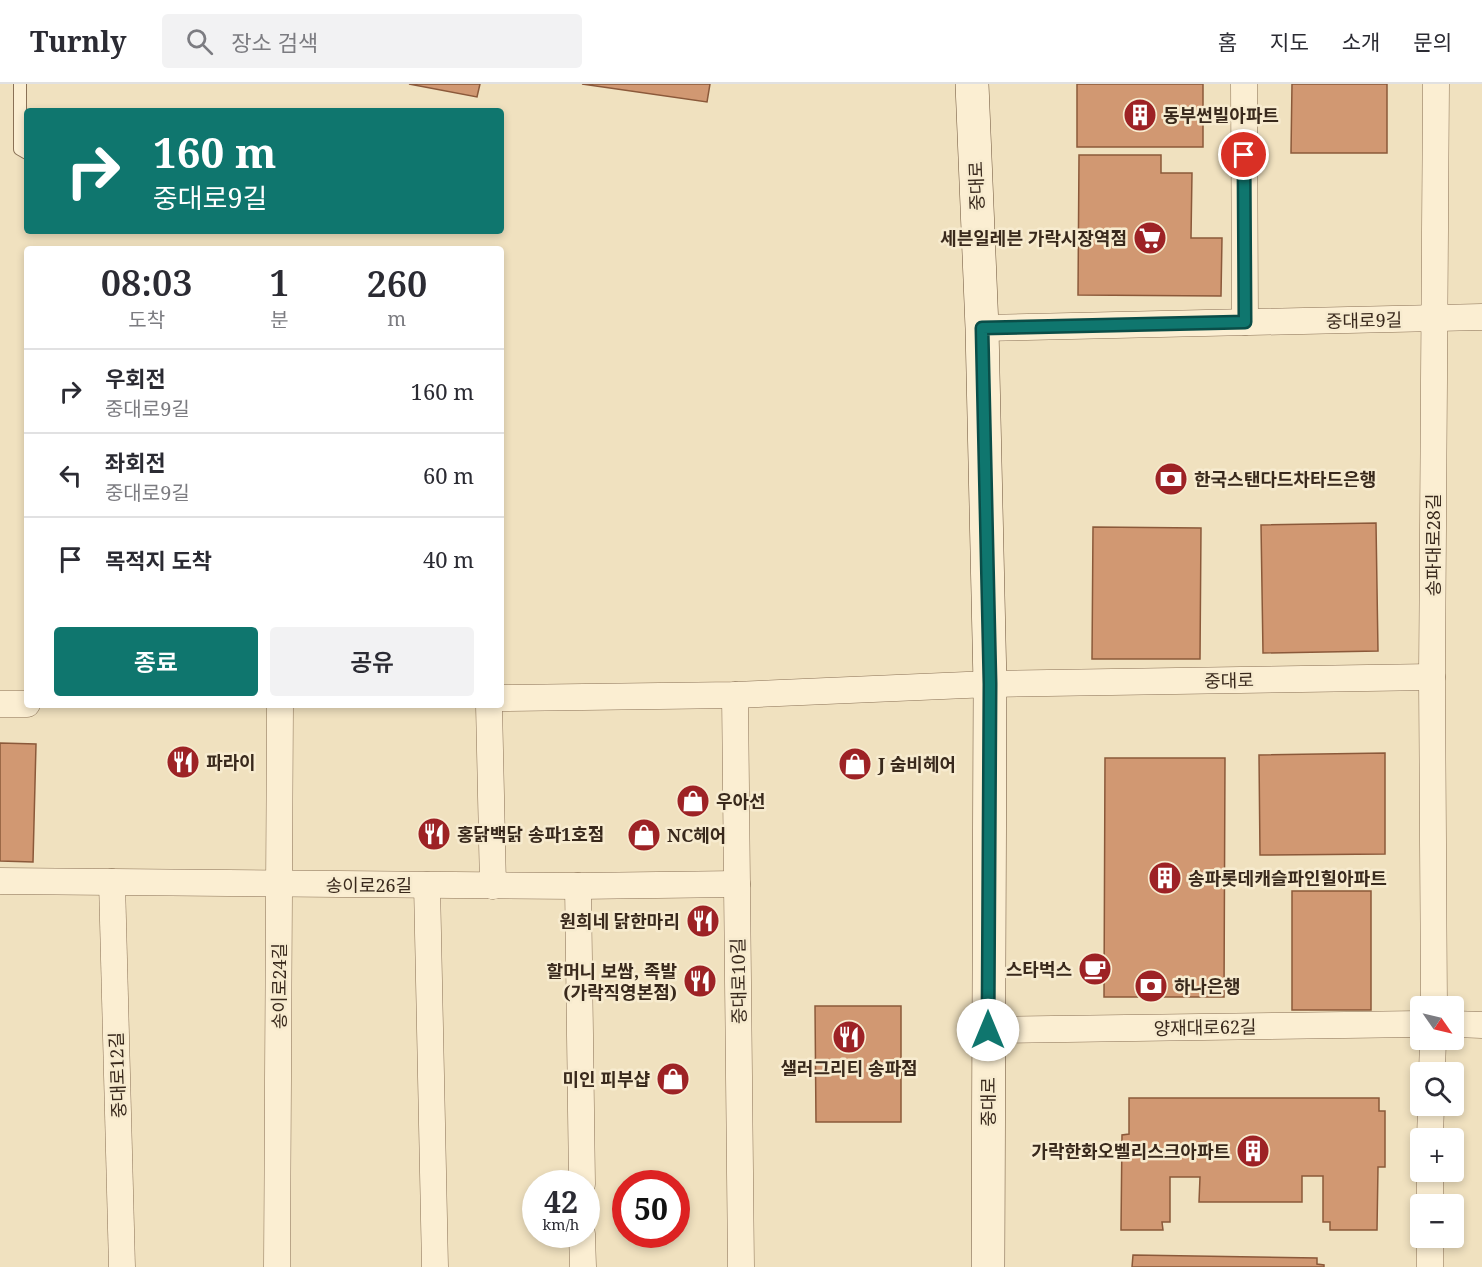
<!DOCTYPE html>
<html lang="ko">
<head>
<meta charset="utf-8">
<style>
	body { margin:0; font-family:"Noto Serif","Noto Sans KR",serif; background:#f2f2f3; color:#2b2b33; height:100vh; display:flex; flex-direction:column; font-size:22px; white-space:nowrap }
	* { box-sizing:border-box; margin:0 }
	p { font-size:20px; color:#7c7c81 }
	.icon { flex:none; width:33px; height:33px; fill:none; stroke:currentColor; stroke-width:2; stroke-linecap:round; stroke-linejoin:round }
	.map { position:relative; flex:1; overflow:hidden }
	.sheet { position:absolute; left:24px; top:162px; width:480px; height:462px; display:flex; flex-direction:column; background:#fff; border-radius:6px; box-shadow:0 3px 9px #0003 }
	.sheet>* { flex:none }
	.banner { position:absolute; left:24px; top:24px; width:480px; height:126px; border-radius:6px; box-shadow:0 3px 9px #0003; background:#0f766e; color:#fff; overflow:hidden }
	.needle { width:39px; rotate:124deg }
	.buttons { position:absolute; left:1410px; top:912px; display:grid; gap:12px }
	.buttons a { display:grid; place-items:center; width:54px; height:54px; border-radius:6px; background:#fff; box-shadow:0 3px 9px #0003; font-size:30px }
	.speed { position:absolute; left:522px; top:1086px; display:flex; gap:12px; font-size:30px; font-weight:700; text-align:center }
	.speed>* { display:grid; place-content:center; width:78px; height:78px; border-radius:50%; background:#fff; box-shadow:0 3px 9px #0003; line-height:1 }
	.speed small { font-size:15px; font-weight:400 }
	.speed .limit { border:9px solid #d22; background:#fff; color:#111 }
	.pin { position:absolute; display:grid; place-items:center; width:51px; height:51px; color:#fff; margin:-26px; border:3px solid #fff; border-radius:50%; box-shadow:0 2px 6px #0007 }
	.me { position:absolute; width:66px; margin:-33px; rotate:0deg; stroke-linejoin:round; filter:drop-shadow(0 0 4px #0008) }
	.turn { display:flex; align-items:center; gap:21px; height:126px; padding:0 30px; font-size:27px }
	.turn .icon { width:78px; height:78px; stroke-width:2.5 }
	.turn b { display:block; font-size:42px; line-height:51px }
	.eta { display:flex; justify-content:space-evenly; align-items:center; height:102px; text-align:center }
	.eta b { font-size:36px; font-weight:600; line-height:42px }
	.primary-button { display:flex; gap:12px; margin-top:auto; padding:12px 30px }
	.primary-button a { flex:1; height:69px; border-radius:6px; background:#0f766e; color:#fff; font-size:24px; font-weight:600; line-height:69px; text-align:center }
	.primary-button a+a { background:#f2f2f3; color:#2b2b33 }
	ul { padding:0; list-style:none }
	li { display:flex; align-items:center; gap:18px; height:84px; padding:0 30px; border-top:2px solid #e1e1e2 }
	li div { flex:1 }
	li b { display:block; font-size:22px }
	li em { font-style:normal }
	header { display:flex; align-items:center; gap:36px; box-sizing:border-box; height:84px; padding:0 30px; background:#fff; border-bottom:2px solid #e1e1e2 }
	header strong { font-size:28px }
	nav { display:flex; gap:33px; margin-inline-start:auto; font-size:21px }
	.search { width:420px; height:54px; background:#f2f2f3; display:flex; align-items:center; gap:15px; box-sizing:border-box; padding:0 21px; border-radius:6px; color:#7c7c81; font-size:22px }
	.map>svg:first-child { display:block }
</style>
</head>
<body>
<header>
<strong>Turnly</strong>
<div class="search"><svg class="icon" aria-label="search" viewBox="0 0 24 24"><circle cx="10" cy="10" r="6"/><path d="M15 15l6 6"/></svg>장소 검색</div>
<nav><a>홈</a><a>지도</a><a>소개</a><a>문의</a></nav>
</header>
<div class="map">
<svg width="1482" height="1183" viewBox="0 0 1482 1183">
	<rect width="100%" height="100%" fill="#f0e1bf"/>
	<g fill="#d19872" stroke="#8b593a" stroke-width="1.5">
		<polygon points="409,0 480,0 477,13"/>
		<polygon points="582,0 710,0 707,18"/>
		<rect x="1077" y="0" width="126" height="63"/>
		<polygon points="1292,0 1387,0 1387,69 1291,69"/>
		<polygon points="1079,71 1161,71 1161,89 1192,89 1191,154 1222,154 1221,212 1078,211"/>
		<polygon points="1376,439 1378,567 1263,569 1261,441"/>
		<polygon points="1093,443 1201,444 1200,575 1092,575"/>
		<polygon points="0,659 36,660 33,778 0,777"/>
		<polygon points="1385,669 1385,770 1260,771 1259,671"/>
		<polygon points="1105,674 1225,674 1224,913 1104,913"/>
		<rect x="1292" y="807" width="79" height="119"/>
		<polygon points="815,922 901,922 901,1038 816,1038"/>
		<polygon points="1129,1014 1379,1014 1379,1027 1385,1027 1385,1083 1378,1083 1377,1146 1330,1146 1330,1138 1323,1138 1323,1092 1302,1092 1302,1118 1199,1118 1200,1093 1170,1093 1170,1138 1162,1138 1163,1146 1121,1146 1122,1051 1129,1050"/>
		<polygon points="1133,1171 1317,1174 1317,1180 1324,1181 1324,1183 1132,1183"/>
	</g>
	<g fill="none" stroke-linecap="round" stroke-linejoin="round">
		<g stroke="#8a7156" stroke-width="14">
			<polyline id="service" points="20,0 20,65 27,69"/>
		</g>
		<g stroke="#8a7156" stroke-width="27">
			<g id="minor">
				<polyline points="1244,0 1245,238"/>
				<polyline points="982,244 1482,233"/>
				<polyline points="735,611 741,1183"/>
				<polyline points="501,614 735,611 990,600 1432,593"/>
				<polyline points="0,620 27,620"/>
				<polyline points="489,621 493,802"/>
				<polyline points="0,797 578,802 737,800"/>
				<polyline points="112,798 122,1183"/>
				<polyline points="427,801 435,1183"/>
				<polyline points="578,802 582,1100"/>
				<polyline points="1434,922 1432,593 1436,0"/>
				<polyline points="1454,940 1482,941"/>
				<polyline points="989,946 1420,940"/>
				<polyline points="1432,988 1433,956"/>
				<polyline points="1430,1054 1431,1022"/>
				<polyline points="1430,1088 1430,1120"/>
				<polyline points="582,1150 583,1183"/>
				<polyline points="1430,1154 1430,1183"/>
				<polyline points="277,1183 280,621"/>
			</g>
		</g>
		<g stroke="#6c5239" stroke-width="34">
			<polyline id="secondary" points="972,0 982,244 990,600 988,1183"/>
		</g>
		<use href="#service" stroke="#fbeed2" stroke-width="12"/>
		<use href="#minor" stroke="#fbeed2" stroke-width="26"/>
		<use href="#secondary" stroke="#fbeed2" stroke-width="33"/>
	</g>
	<g fill="none" stroke-linecap="round" stroke-linejoin="round">
		<g stroke="#0a4d48" stroke-width="15">
			<polyline id="route" points="988,946 990,600 982,244 1245,238 1244,71"/>
		</g>
		<use href="#route" stroke="#0f766e" stroke-width="10"/>
	</g>
	<defs>
		<g id="building-disc" transform="scale(1.725)"><circle r="9.5" fill="#9d2225" stroke="#f7ebcf"/><path d="M-4-6H4V6H1V3H-1V6H-4ZM-2.5-4.3h1.7v1.8h-1.7ZM.8-4.3h1.7v1.8H.8ZM-2.5-1h1.7V.8h-1.7ZM.8-1h1.7V.8H.8Z" fill="#fff"/></g>
		<g id="supermarket-disc" transform="scale(1.725)"><circle r="9.5" fill="#9d2225" stroke="#f7ebcf"/><path d="M-6-5.5h2.5l.6 2H6L4.5 2H-2.5L-4.4-4H-6ZM-1.5 3.2a1.3 1.3 0 1 0 .1 0ZM3 3.2a1.3 1.3 0 1 0 .1 0Z" fill="#fff"/></g>
		<g id="bank-disc" transform="scale(1.725)"><circle r="9.5" fill="#9d2225" stroke="#f7ebcf"/><path d="M-6-4H6V4H-6ZM0-2.3a2.3 2.3 0 1 0 0 4.6a2.3 2.3 0 1 0 0-4.6Z" fill="#fff"/></g>
		<g id="restaurant-disc" transform="scale(1.725)"><circle r="9.5" fill="#9d2225" stroke="#f7ebcf"/><path d="M-5-6h1v4h1v-4h1v4h1v-4h1v5L-1.5 .5V6h-2V.5L-5-1ZM5-6V6H3V1.5H1.5Q1.5-4 5-6Z" fill="#fff"/></g>
		<g id="shop-disc" transform="scale(1.725)"><circle r="9.5" fill="#9d2225" stroke="#f7ebcf"/><path d="M-5-2.5h2.3a2.7 3.5 0 0 1 5.4 0H5L5.5 6h-11ZM-1.5-2.5h3a1.5 2.3 0 0 0-3 0Z" fill="#fff"/></g>
		<g id="cafe-disc" transform="scale(1.725)"><circle r="9.5" fill="#9d2225" stroke="#f7ebcf"/><path d="M-5.5-4.5H6V0H3Q3 3.5 0 3.5H-2.5Q-5.5 3.5-5.5 0ZM3-3.2v2h1.7v-2ZM-6 4.5H4V6H-6Z" fill="#fff"/></g>
	</defs>
	<g fill-rule="evenodd">
		<use href="#building-disc" x="1140" y="31"/>
		<use href="#supermarket-disc" x="1150" y="154"/>
		<use href="#bank-disc" x="1171" y="395"/>
		<use href="#restaurant-disc" x="183" y="678"/>
		<use href="#shop-disc" x="855" y="680"/>
		<use href="#shop-disc" x="693" y="717"/>
		<use href="#restaurant-disc" x="434" y="750"/>
		<use href="#shop-disc" x="644" y="751"/>
		<use href="#building-disc" x="1165" y="794"/>
		<use href="#restaurant-disc" x="703" y="837"/>
		<use href="#cafe-disc" x="1095" y="885"/>
		<use href="#restaurant-disc" x="700" y="897"/>
		<use href="#bank-disc" x="1151" y="902"/>
		<use href="#restaurant-disc" x="849" y="953"/>
		<use href="#shop-disc" x="673" y="995"/>
		<use href="#building-disc" x="1253" y="1067"/>
	</g>
	<g text-anchor="middle" dominant-baseline="central" stroke-width="5" stroke-linejoin="round" paint-order="stroke">
		<g font-size="18" font-weight="bold" fill="#39291c" stroke="#f7ebcf" text-anchor="start">
			<text x="1163" y="31">동부썬빌아파트</text>
			<text x="1127" y="154" text-anchor="end">세븐일레븐 가락시장역점</text>
			<text x="1194" y="395">한국스탠다드차타드은행</text>
			<text x="206" y="678">파라이</text>
			<text x="878" y="680">J 숨비헤어</text>
			<text x="716" y="717">우아선</text>
			<text x="457" y="750">홍닭백닭 송파1호점</text>
			<text x="667" y="751">NC헤어</text>
			<text x="1188" y="794">송파롯데캐슬파인힐아파트</text>
			<text x="680" y="837" text-anchor="end">원희네 닭한마리</text>
			<text x="1072" y="885" text-anchor="end">스타벅스</text>
			<text x="677" y="887" text-anchor="end">할머니 보쌈, 족발<tspan x="677" dy="21">(가락직영본점)</tspan></text>
			<text x="1174" y="902">하나은행</text>
			<text x="849" y="984" text-anchor="middle">샐러그리티 송파점</text>
			<text x="650" y="995" text-anchor="end">미인 피부샵</text>
			<text x="1230" y="1067" text-anchor="end">가락한화오벨리스크아파트</text>
		</g>
		<g font-size="18" fill="#39291c" stroke="#f7ebcf">
			<text transform="translate(976 102) rotate(-92)">중대로</text>
			<text transform="translate(1364 236) rotate(-1)">중대로9길</text>
			<text transform="translate(1433 461) rotate(-90)">송파대로28길</text>
			<text transform="translate(1229 596) rotate(-1)">중대로</text>
			<text x="369" y="801">송이로26길</text>
			<text transform="translate(738 897) rotate(-91)">중대로10길</text>
			<text transform="translate(279 902) rotate(-90)">송이로24길</text>
			<text transform="translate(1205 943) rotate(-1)">양재대로62길</text>
			<text transform="translate(117 991) rotate(-92)">중대로12길</text>
			<text transform="translate(988 1018) rotate(-90)">중대로</text>
		</g>
	</g>
</svg>
<div class="buttons">
<a><svg class="needle" viewBox="-14 -14 28 28"><path d="M0-13l5 13h-10z" fill="#e53935"/><path d="M0 13l5-13h-10z" fill="#7c7c81"/></svg></a>
<a><svg class="icon" aria-label="search" viewBox="0 0 24 24"><circle cx="10" cy="10" r="6"/><path d="M15 15l6 6"/></svg></a>
<a>+</a>
<a>−</a>
</div>
<div class="speed"><div>42<small>km/h</small></div><div class="limit">50</div></div>
<div class="pin" style="left:1244px;top:71px;background:#d93025"><svg class="icon" aria-label="arrive" viewBox="0 0 24 24"><path d="M6 21V4h12l-3 4 3 4H6"/></svg></div>
<svg class="me" style="left:988px;top:946px" viewBox="-20 -20 40 40"><circle r="19" fill="#fff"/><path d="M0-13L10 11 0 6-10 11z" fill="#0f766e"/></svg>
<div class="banner">
<div class="turn"><svg class="icon" aria-label="right" viewBox="0 0 24 24"><path d="M7 20v-9h11M14 6l5 5-5 5"/></svg><div><b>160 m</b>중대로9길</div></div>
</div>
<section class="sheet">
<div class="eta">
<div><b>08:03</b><p>도착</p></div>
<div><b>1</b><p>분</p></div>
<div><b>260</b><p>m</p></div>
</div>
<ul>
<li><svg class="icon" aria-label="right" viewBox="0 0 24 24"><path d="M7 20v-9h11M14 6l5 5-5 5"/></svg><div><b>우회전</b><p>중대로9길</p></div><em>160 m</em></li>
<li><svg class="icon" aria-label="left" viewBox="0 0 24 24"><path d="M17 20v-9H6M10 6l-5 5 5 5"/></svg><div><b>좌회전</b><p>중대로9길</p></div><em>60 m</em></li>
<li><svg class="icon" aria-label="arrive" viewBox="0 0 24 24"><path d="M6 21V4h12l-3 4 3 4H6"/></svg><div><b>목적지 도착</b></div><em>40 m</em></li>
</ul>
<div class="primary-button"><a>종료</a><a>공유</a></div>
</section>
</div>
</body>
</html>
